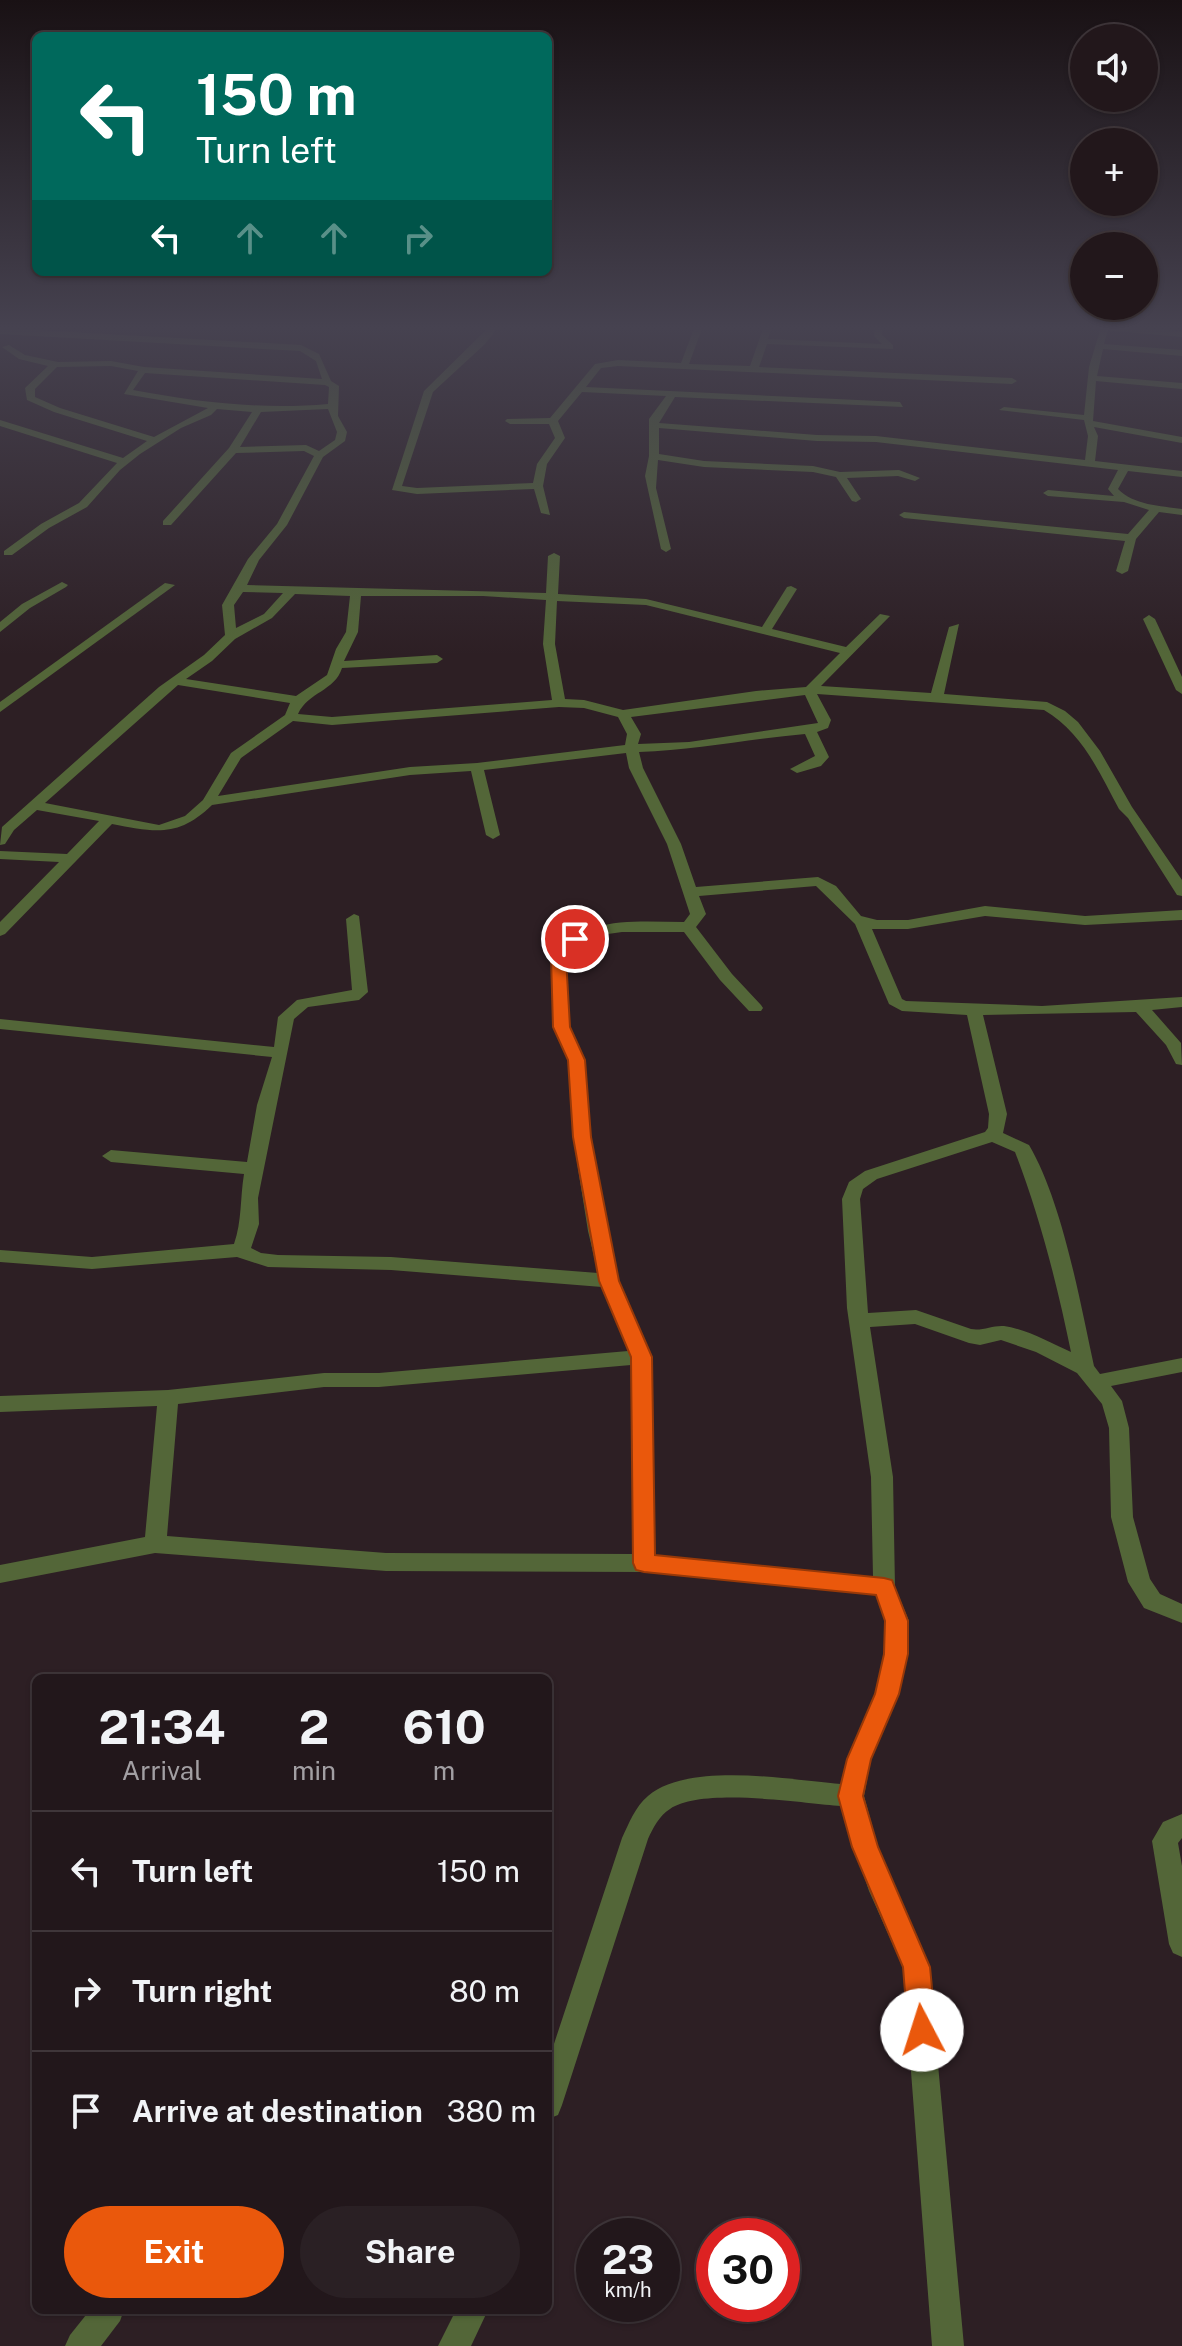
<!DOCTYPE html>
<html lang="en">
<head>
<meta charset="utf-8">
<style>
	body { margin:0; font-family:"Public Sans",sans-serif; background:#2a2024; color:#f1f3f6; height:100vh; display:flex; flex-direction:column; font-size:30px; white-space:nowrap }
	* { box-sizing:border-box; margin:0 }
	p { font-size:26px; color:#a29fa3 }
	.icon { flex:none; width:44px; height:44px; fill:none; stroke:currentColor; stroke-width:2; stroke-linecap:round; stroke-linejoin:round }
	.map { position:relative; flex:1; overflow:hidden }
	.drawer { position:absolute; left:32px; top:1674px; width:520px; height:640px; display:flex; flex-direction:column; background:#22171b; border-radius:12px; box-shadow:0 2px 6px #0004,0 0 0 2px #3f363a }
	.drawer>* { flex:none }
	.banner { position:absolute; left:32px; top:32px; width:520px; height:244px; border-radius:12px; box-shadow:0 2px 6px #0004,0 0 0 2px #3f363a; background:#00695c; color:#fff; overflow:hidden }
	.fabs { position:absolute; left:1070px; top:24px; display:grid; gap:16px }
	.fabs a { display:grid; place-items:center; width:88px; height:88px; border-radius:50%; background:#22171b; box-shadow:0 2px 6px #0004,0 0 0 2px #3f363a; font-size:40px }
	.speed { position:absolute; left:576px; top:2218px; display:flex; gap:16px; font-size:40px; font-weight:700; text-align:center }
	.speed>* { display:grid; place-content:center; width:104px; height:104px; border-radius:50%; background:#22171b; box-shadow:0 2px 6px #0004,0 0 0 2px #3f363a; line-height:1 }
	.speed small { font-size:20px; font-weight:400 }
	.speed .limit { border:12px solid #d22; background:#fff; color:#111 }
	.pin { position:absolute; display:grid; place-items:center; width:68px; height:68px; color:#fff; margin:-34px; border:4px solid #fff; border-radius:50%; box-shadow:0 2px 8px #0007 }
	.me { position:absolute; width:88px; margin:-44px; rotate:355deg; stroke-linejoin:round; filter:drop-shadow(0 0 6px #0008) }
	.turn { display:flex; align-items:center; gap:28px; height:168px; padding:0 32px; font-size:36px }
	.turn .icon { width:104px; height:104px; stroke-width:2.5 }
	.turn b { display:block; font-size:56px; line-height:68px }
	.lanes { display:flex; align-items:center; height:76px; padding:0 32px; background:#0003; justify-content:center; gap:40px; direction:ltr }
	.lanes .off { opacity:.35 }
	.eta { display:flex; justify-content:space-evenly; align-items:center; height:136px; text-align:center }
	.eta b { font-size:48px; font-weight:700; line-height:56px }
	.primary-button { display:flex; gap:16px; margin-top:auto; padding:16px 32px }
	.primary-button a { flex:1; height:92px; border-radius:48px; background:#ea580c; color:#fff; font-size:32px; font-weight:700; line-height:92px; text-align:center }
	.primary-button a+a { background:#2a2024; color:#f1f3f6 }
	ul { padding:0; list-style:none }
	li { display:flex; align-items:center; gap:24px; height:120px; padding:0 32px; border-top:2px solid #3f363a }
	li div { flex:1 }
	li b { display:block; font-size:30px }
	li em { font-style:normal }
	.map>svg:first-child { display:block }
</style>
</head>
<body>
<div class="map">
<svg width="1182" height="2346" viewBox="0 0 1182 2346">
	<rect width="100%" height="100%" fill="#2d1f24"/>
	<g fill="none" stroke-linecap="round" stroke-linejoin="round">
		<g fill="#536638" fill-rule="evenodd">
			<path d="M490,326H499L485,344L433,392L402,486L417,488L533,483L537,464L555,438L549,424H510L505,421L507,419L550,418L595,364L618,360L681,363L695,326H703L689,364L750,366L764,326H772L768,339L882,344L874,336L875,326H883L882,335L893,345V349L767,344L759,367L1012,378L1017,381L1012,384L618,366L601,368L586,387L900,402L903,407L675,397L659,423L817,435L876,436L1085,460L1088,436L1084,420L999,410L1004,407L1084,415L1089,367L1101,327L1109,326L1104,344L1182,350V356L1103,349L1097,376L1182,383V389L1096,381L1093,421L1182,437V443L1094,427L1098,436L1095,461L1182,471V477L1128,471L1118,489C1133,505 1161,506 1182,509V515L1159,512L1136,539L1128,571L1122,574L1116,571L1125,541L904,518L899,515L904,512L1128,534L1149,510L1124,502L1048,496L1043,493L1048,490L1114,496L1108,489L1118,470L876,442L817,441L659,428V454L704,461L813,466L840,472L899,470L920,478L915,481L898,476L847,478L861,499L856,502L852,501L836,477L813,472L704,467L658,460L656,488L671,549L666,552L661,549L645,476L649,456V419L666,396L582,392L558,421L565,438L547,464L543,486L550,515L541,513L534,489L417,494L392,490L424,391Z"/>
			<path d="M0,328L301,345L319,354L331,381L339,386L338,416L347,432L345,441L323,457L287,525L259,560L247,585L546,593L548,556L554,553L560,556L558,594L646,599L762,627L787,587L791,586L797,589L772,629L846,647L880,614L890,616L821,686L931,693L949,627L959,624L944,694L1047,702L1065,711L1078,722L1100,751L1132,807L1182,880V896L1177,895L1128,818L1119,809C1099,772 1082,732 1044,710L817,694L831,720L828,728L817,732L829,757L821,766L797,773L790,769L815,756L805,734C749,739 695,750 639,752L643,768L681,844L696,887L818,877L836,886L861,916L877,920H908L985,906L1085,916L1182,910V920L1085,925L985,916L908,929H872L902,999L906,1001L1042,1006L1182,997V1007L1152,1010L1181,1043L1182,1065L1176,1064L1166,1045L1136,1012L983,1015L1007,1114L1003,1133L1029,1145C1062,1201 1080,1301 1094,1366L1100,1374L1182,1358V1372L1111,1386L1122,1401L1129,1428L1133,1517L1150,1579L1160,1594L1182,1604V1623L1144,1608L1128,1582L1111,1517L1109,1428L1102,1404L1077,1373L1036,1352L1001,1340L980,1345L969,1343L915,1324L870,1327L893,1477L895,1587L909,1621L908,1654L899,1694L871,1759L864,1796L878,1847L929,1967L964,2346H932L903,1967L869,1891L841,1806C801,1803 702,1787 670,1809C659,1816 653,1828 648,1839L562,2105L558,2115L548,2119V2062L622,1838C629,1823 635,1807 648,1796C689,1761 790,1780 841,1784C852,1733 897,1672 885,1619C883,1611 879,1603 876,1595L644,1572L386,1571L155,1553L0,1583V1565L145,1537L157,1406L0,1412V1396L168,1390L324,1373H379L628,1351L602,1287L391,1270L268,1267L237,1257L92,1269L0,1262V1250L92,1257L234,1244C242,1221 240,1198 244,1174L111,1162L102,1156L111,1150L247,1162L257,1105L272,1057L0,1029V1019L274,1047L278,1017L297,1000L352,990L346,919L354,914L359,916L368,992L359,1000L308,1007L294,1019L258,1198L259,1224L251,1248L261,1253L278,1255L391,1257L598,1273L588,1231L573,1137L568,1060L553,1027L551,957C583,915 636,922 684,922L690,914L667,844L629,768L626,753L484,770L500,835L493,839L486,835L471,771L410,775L212,805C178,838 155,832 112,824L5,934L0,936V922L59,862L0,859V851L67,854L99,821L37,810L14,830L5,844L0,845L2,827L159,687L204,655L225,635L222,605L248,559L277,524L314,456L304,451L236,453L171,525H163V521L229,448L252,412L217,409L211,415L181,428L140,454L120,470L87,507L49,528L12,555H4V551L41,524L79,503L117,463L0,426V420L123,458L147,441L54,412L27,400L25,388L48,366L19,359L2,347L9,345L25,355L58,362L111,361L144,367L322,379L316,361L300,351L0,334ZM111,366L138,371L124,394L208,408L154,437L60,408L35,397V389L57,367ZM145,373L325,385L329,387L328,404C262,410 197,402 133,390ZM328,409L337,432L335,440L319,451L306,445L240,447L261,412ZM243,592L283,593L264,614L236,628L234,605ZM295,594L350,596L346,632L336,649L327,675L296,696L186,679L212,661L235,639L272,618ZM361,596H483L546,600L543,644L552,700L332,717L298,714C308,692 335,691 342,668L437,663L443,659L437,655L344,661L358,632ZM557,601L646,605L840,653L806,687L756,691L623,710L584,700L565,699L555,644ZM178,685L290,703L285,715L231,753L203,800L185,816L159,825L45,803ZM805,695L818,723L689,742L638,744L641,734L631,717ZM559,707L584,708L618,717L627,734L625,745L477,763L410,767L218,796L241,758L293,721L332,725ZM816,886L855,924L889,1004L902,1011L967,1015L989,1114L988,1128L985,1132L865,1171L849,1182L842,1199L847,1308L871,1477L873,1577L655,1555L651,1357L619,1281L606,1231L591,1137L584,1060L569,1027L567,958L580,942L601,935L622,932H684L720,980L749,1011H761L763,1008L761,1005L732,974L696,927L706,914L699,896ZM992,1142L1015,1152C1040,1217 1057,1284 1071,1352C1051,1343 1026,1329 1004,1326C993,1325 983,1331 971,1329L916,1310L868,1313L860,1199L863,1189L877,1179ZM631,1365L633,1554L386,1553L167,1536L178,1404L324,1387H379Z"/>
			<polygon points="62,582 68,585 66,587 30,608 0,632 0,622 22,604"/>
			<polygon points="165,583 175,585 0,712 0,702"/>
			<polygon points="1149,615 1155,619 1182,677 1182,694 1176,690 1143,619"/>
			<polygon points="1182,1814 1182,1838 1178,1843 1182,1866 1182,1957 1173,1953 1169,1944 1152,1841 1163,1822"/>
			<polygon points="90,2310 124,2310 120,2321 101,2346 65,2346 70,2335"/>
			<polygon points="456,2310 488,2310 471,2346 438,2346"/>
		</g>
		<polygon fill="#536638" fill-rule="evenodd" points="1087,326 1182,331 1182,337 1092,329"/>
	</g>
	<linearGradient id="sky" x2="0" y2="1"><stop stop-color="#191114"/><stop offset="0.5" stop-color="#464250"/><stop offset="1" stop-color="#464250" stop-opacity="0"/></linearGradient>
	<rect width="1182" height="655" fill="url(#sky)"/>
	<polygon fill="#ea580c" stroke="#983908" stroke-width="2" points="575,934 583,939 566,958 570,1027 585,1060 591,1137 619,1281 652,1357 655,1555 884,1578 892,1580 908,1621 908,1654 899,1694 871,1759 863,1796 878,1847 930,1967 936,2030 932,2040 922,2044 912,2040 908,2030 903,1967 852,1847 838,1796 847,1759 875,1694 884,1654 885,1621 876,1595 644,1572 636,1570 633,1563 631,1357 599,1281 573,1137 568,1060 553,1027 551,957 569,936"/>
</svg>
<div class="fabs">
<a><svg class="icon" aria-label="sound" viewBox="0 0 24 24"><path d="M4 9h4l5-4v14l-5-4H4zM17 9q2 3 0 6"/></svg></a>
<a>+</a>
<a>−</a>
</div>
<div class="speed"><div>23<small>km/h</small></div><div class="limit">30</div></div>
<div class="pin" style="left:575px;top:939px;background:#d93025"><svg class="icon" aria-label="arrive" viewBox="0 0 24 24"><path d="M6 21V4h12l-3 4 3 4H6"/></svg></div>
<svg class="me" style="left:922px;top:2030px" viewBox="-20 -20 40 40"><circle r="19" fill="#fff"/><path d="M0-13L10 11 0 6-10 11z" fill="#ea580c"/></svg>
<div class="banner">
<div class="turn"><svg class="icon" aria-label="left" viewBox="0 0 24 24"><path d="M17 20v-9H6M10 6l-5 5 5 5"/></svg><div><b>150 m</b>Turn left</div></div>
<div class="lanes"><svg class="icon" aria-label="left" viewBox="0 0 24 24"><path d="M17 20v-9H6M10 6l-5 5 5 5"/></svg><svg class="icon off" aria-label="ahead" viewBox="0 0 24 24"><path d="M12 20V5M6 11l6-6 6 6"/></svg><svg class="icon off" aria-label="ahead" viewBox="0 0 24 24"><path d="M12 20V5M6 11l6-6 6 6"/></svg><svg class="icon off" aria-label="right" viewBox="0 0 24 24"><path d="M7 20v-9h11M14 6l5 5-5 5"/></svg></div>
</div>
<section class="drawer">
<div class="eta">
<div><b>21:34</b><p>Arrival</p></div>
<div><b>2</b><p>min</p></div>
<div><b>610</b><p>m</p></div>
</div>
<ul>
<li><svg class="icon" aria-label="left" viewBox="0 0 24 24"><path d="M17 20v-9H6M10 6l-5 5 5 5"/></svg><div><b>Turn left</b></div><em>150 m</em></li>
<li><svg class="icon" aria-label="right" viewBox="0 0 24 24"><path d="M7 20v-9h11M14 6l5 5-5 5"/></svg><div><b>Turn right</b></div><em>80 m</em></li>
<li><svg class="icon" aria-label="arrive" viewBox="0 0 24 24"><path d="M6 21V4h12l-3 4 3 4H6"/></svg><div><b>Arrive at destination</b></div><em>380 m</em></li>
</ul>
<div class="primary-button"><a>Exit</a><a>Share</a></div>
</section>
</div>
</body>
</html>
